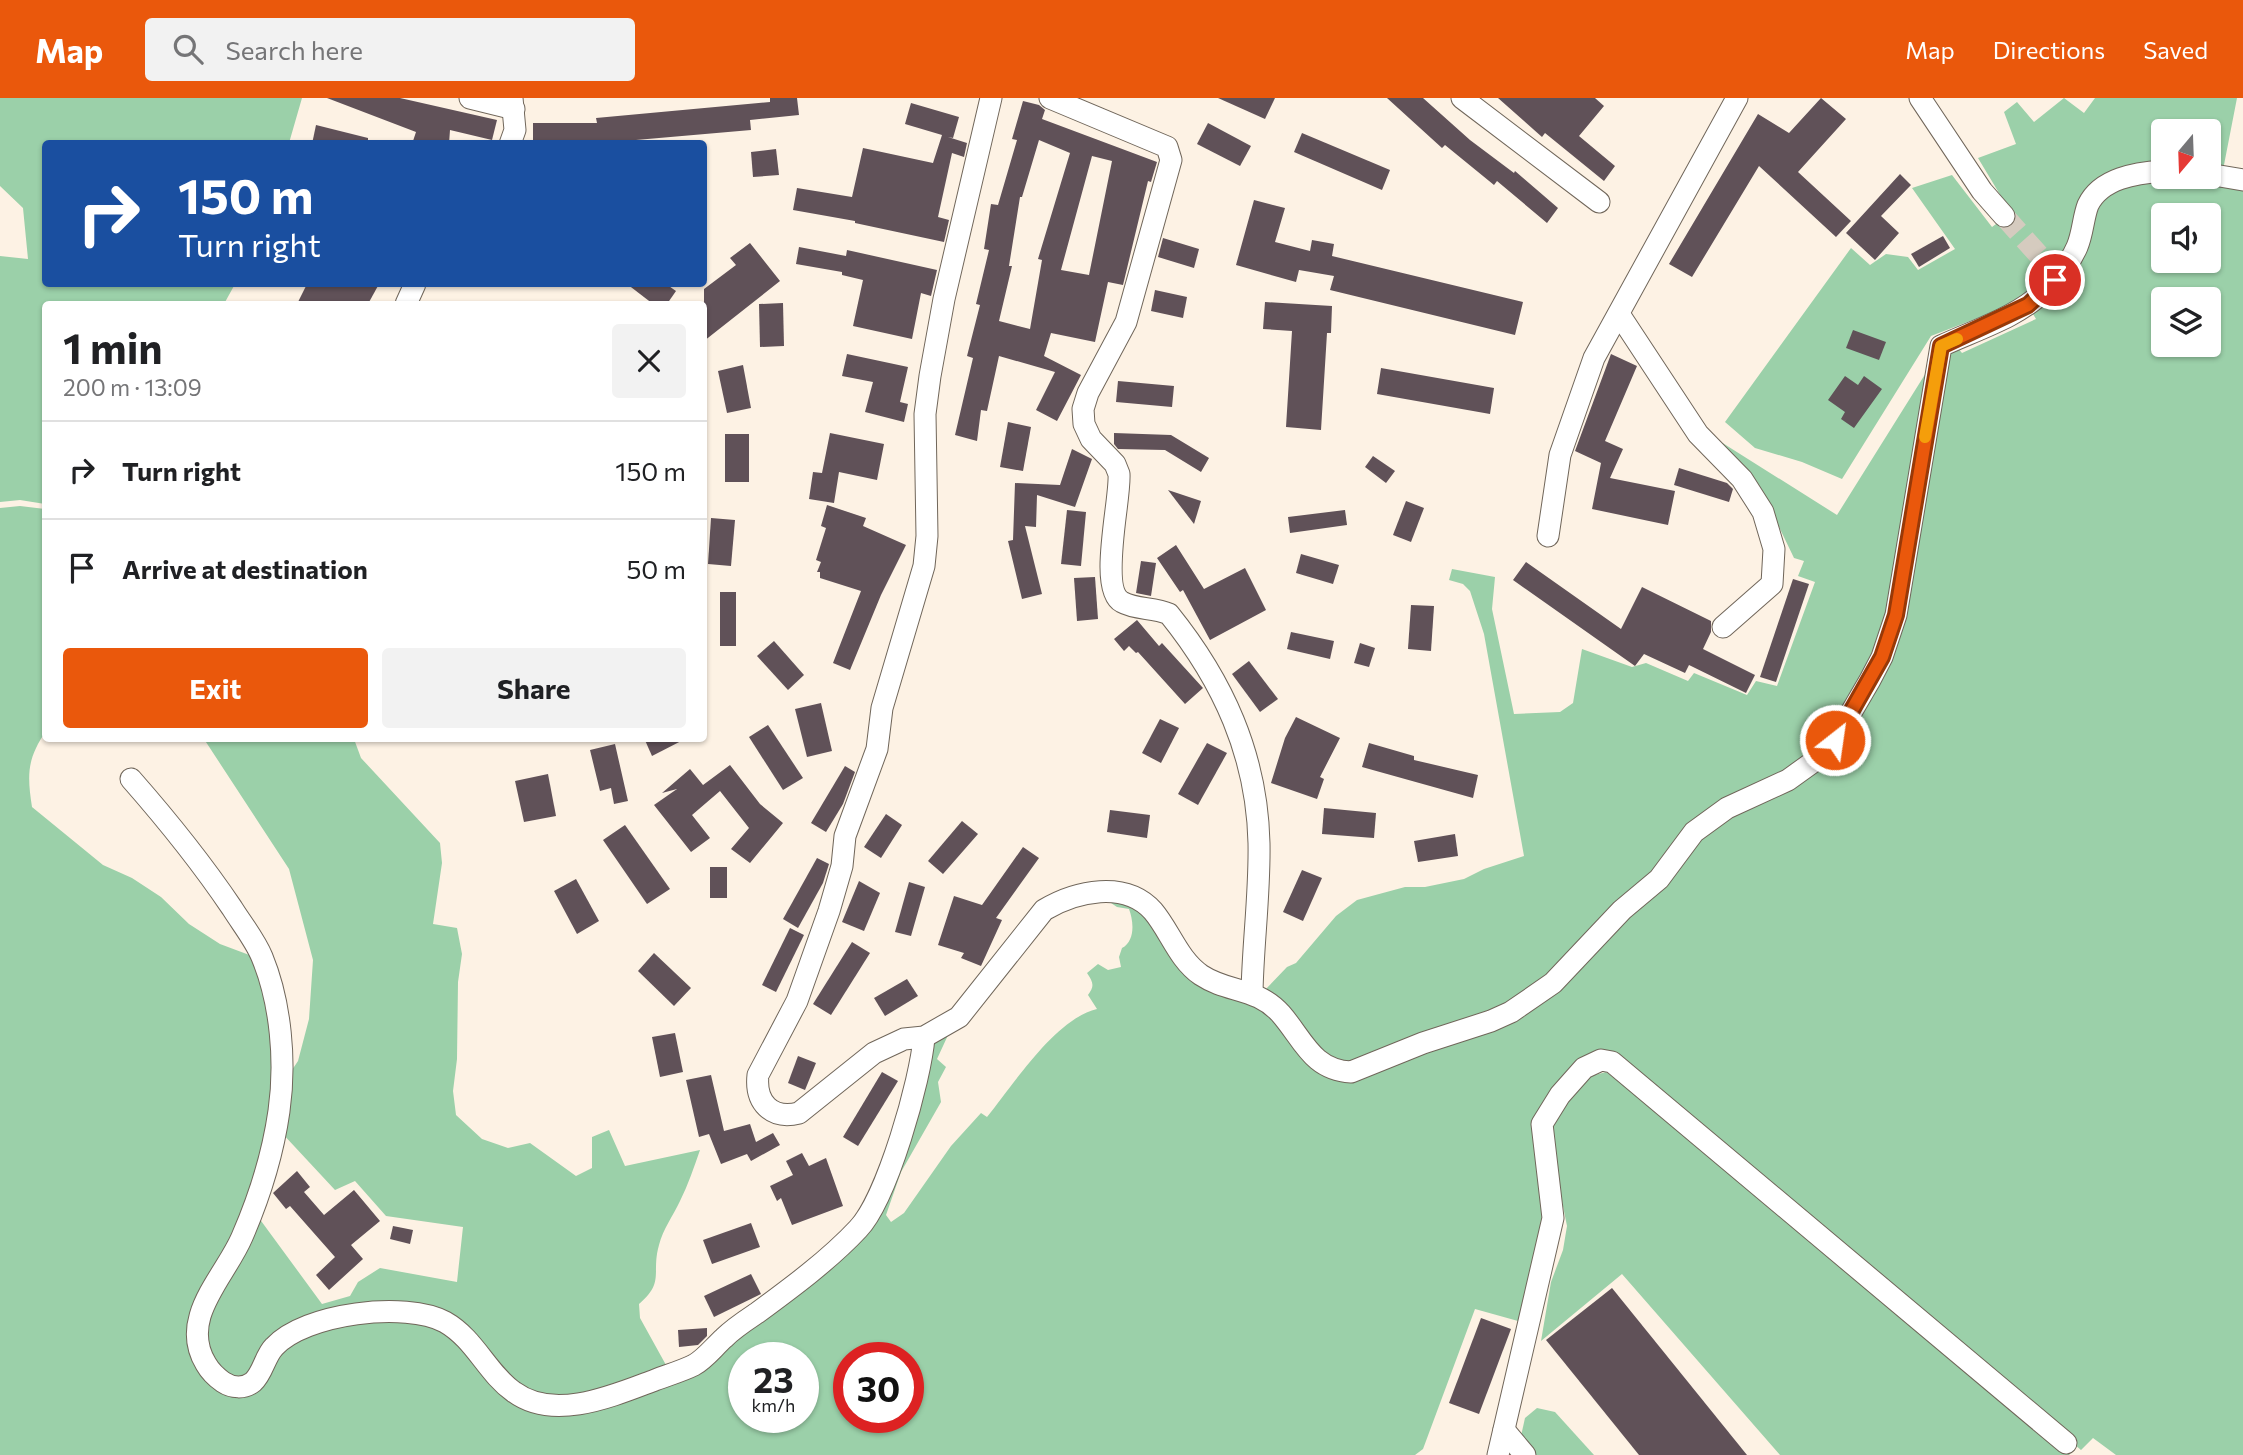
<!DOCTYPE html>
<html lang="en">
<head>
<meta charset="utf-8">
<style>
	body { margin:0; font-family:Commissioner,sans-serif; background:#f2f2f2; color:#202124; height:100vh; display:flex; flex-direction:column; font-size:26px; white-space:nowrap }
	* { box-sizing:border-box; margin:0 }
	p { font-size:23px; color:#757577 }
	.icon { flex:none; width:38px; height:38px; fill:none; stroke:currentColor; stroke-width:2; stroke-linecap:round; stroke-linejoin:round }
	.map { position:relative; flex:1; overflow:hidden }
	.drawer { position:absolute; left:42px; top:203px; width:665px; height:441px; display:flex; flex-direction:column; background:#fff; border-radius:7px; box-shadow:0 2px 5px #0004 }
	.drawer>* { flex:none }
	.hud { position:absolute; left:42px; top:42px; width:665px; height:147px; border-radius:7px; box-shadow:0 2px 5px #0004; background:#1a4fa0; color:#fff; overflow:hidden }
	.needle { width:46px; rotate:199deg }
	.buttons { position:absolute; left:2151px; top:21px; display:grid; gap:14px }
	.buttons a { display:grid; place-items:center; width:70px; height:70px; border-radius:7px; background:#fff; box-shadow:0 2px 5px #0004; font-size:35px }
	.speed { position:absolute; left:728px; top:1244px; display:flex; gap:14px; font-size:35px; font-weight:700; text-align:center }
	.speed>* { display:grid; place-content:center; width:91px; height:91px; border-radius:50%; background:#fff; box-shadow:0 2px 5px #0004; line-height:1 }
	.speed small { font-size:18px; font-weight:400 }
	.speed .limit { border:10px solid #d22; background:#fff; color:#111 }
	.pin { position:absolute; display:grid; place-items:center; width:60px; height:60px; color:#fff; margin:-30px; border:4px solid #fff; border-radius:50%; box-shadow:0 2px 7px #0007 }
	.me { position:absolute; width:77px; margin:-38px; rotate:30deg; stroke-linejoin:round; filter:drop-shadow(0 0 5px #0008) }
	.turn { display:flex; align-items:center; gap:24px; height:147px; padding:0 21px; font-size:32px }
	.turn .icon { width:91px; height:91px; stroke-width:2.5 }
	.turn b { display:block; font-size:49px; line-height:60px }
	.round { display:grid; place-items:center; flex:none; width:74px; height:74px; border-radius:7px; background:#f2f2f2 }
	.head { display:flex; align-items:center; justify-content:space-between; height:119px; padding:0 21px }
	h1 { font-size:42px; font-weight:700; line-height:52px }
	.primary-button { display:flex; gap:14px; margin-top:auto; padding:14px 21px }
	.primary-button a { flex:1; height:80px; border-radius:7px; background:#ea580c; color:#fff; font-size:28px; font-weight:700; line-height:80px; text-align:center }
	.primary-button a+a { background:#f2f2f2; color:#202124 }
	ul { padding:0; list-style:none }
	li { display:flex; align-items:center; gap:21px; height:98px; padding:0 21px; border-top:2px solid #e0e0e0 }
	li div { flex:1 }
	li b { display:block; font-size:26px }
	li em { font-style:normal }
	header { display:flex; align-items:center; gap:42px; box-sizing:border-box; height:98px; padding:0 35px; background:#ea580c; color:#fff }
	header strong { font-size:33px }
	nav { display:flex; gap:38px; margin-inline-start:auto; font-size:24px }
	.search { width:490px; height:63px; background:#f2f2f2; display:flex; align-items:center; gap:18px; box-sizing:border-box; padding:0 24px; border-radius:7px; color:#757577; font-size:26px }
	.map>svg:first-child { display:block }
</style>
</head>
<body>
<header>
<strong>Map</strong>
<div class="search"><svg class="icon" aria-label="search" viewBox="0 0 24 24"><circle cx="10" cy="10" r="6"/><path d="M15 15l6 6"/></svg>Search here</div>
<nav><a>Map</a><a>Directions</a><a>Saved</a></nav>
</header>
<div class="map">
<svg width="2243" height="1357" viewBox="0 0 2243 1357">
	<rect width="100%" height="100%" fill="#fdf2e4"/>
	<g fill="#9bd0a9" fill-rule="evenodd">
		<polygon points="0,0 302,0 289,45 46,46 46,186 235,186 224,206 46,206 45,406 20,402 0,404 0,158 28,161 23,110 0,88"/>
		<polygon points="2064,0 2084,15 2095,0 2237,0 2223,72 2209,70 2208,33 2163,33 2163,66 2130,71 2078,128 2055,170 2019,204 1931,238 1842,381 1802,364 1755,350 1725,324 1851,150 1870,167 1886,156 1908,159 1918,172 1955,151 1912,90 1952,77 1992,129 2011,115 1978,60 2016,46 2004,14 2017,4 2034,24"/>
		<path d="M2163,79L2213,80L2243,88V1357H2116L2093,1340L2081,1352L1614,957L1556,992L1544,1120L1518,1223L1475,1211L1423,1351L1415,1357H0V410L20,408L45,411L46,633C27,661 27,676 32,709L103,767L132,780L161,799L189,826L220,846L257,860L265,890L277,978L257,1085L195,1221L221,1288L267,1270L297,1239L360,1219L439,1226L533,1307L699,1270L862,1134L931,945L949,935L937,961L946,969L938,984L941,1004L901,1074L886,1117L891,1124L904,1115L951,1048L981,1015L987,1019C1014,986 1055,921 1097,911L1088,897C1095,888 1093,884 1087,875L1098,866L1108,872L1121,869L1119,859L1122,850C1135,843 1134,824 1129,811L1117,809L1105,801L1134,808L1145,817L1170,853L1251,898L1320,971L1492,927L1699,743L1740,713L1785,690L1877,585L1947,254L1957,249L1962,255L2036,221L2030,211L2107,94ZM2163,117H2208V163H2163ZM2163,201H2208V247H2163ZM744,1260H803V1320H744ZM849,1260H908V1320H849Z"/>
		<polygon points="1929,270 1896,490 1876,555 1826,643 1667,762 1559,869 1509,906 1361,965 1327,963 1265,892 1287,869 1296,865 1336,818 1357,802 1405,789 1425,789 1464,781 1484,771 1524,758 1484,536 1470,493 1463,486 1449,482 1452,471 1495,479 1492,511 1514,616 1560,614 1573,605 1582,551 1632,569 1646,565 1688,583 1694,575 1747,597 1756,583 1777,588 1815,484 1798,478 1804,463 1794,460 1770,410 1717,348 1721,344 1837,417"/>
		<path d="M204,641H354L361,660L440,745L442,765L433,826L457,830L462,856L458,884L457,961L453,993L456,1017L482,1041L508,1050L530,1045L576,1078L592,1070V1039L609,1032L625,1068L700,1052C694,1069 688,1087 680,1103C673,1118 663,1131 659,1147C651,1175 665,1184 639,1206L640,1220L666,1267L574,1301L519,1292L443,1217L314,1221L253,1277L237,1283L207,1256L205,1223L256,1116L322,1206L350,1198L358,1184L380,1170L457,1184L463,1129L386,1118L355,1083L335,1092L281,1034L288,978L298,963L309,921L313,862L289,771Z"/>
		<polygon points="1606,974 1645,1003 2070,1357 1780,1357 1622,1176 1541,1243 1551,1184 1563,1152 1567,1128 1550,1044 1553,1026 1561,1011 1591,978"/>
		<polygon points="1537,1310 1555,1314 1594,1357 1536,1357 1521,1338 1525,1320"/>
	</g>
	<g fill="#605158" fill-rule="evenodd">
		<polygon points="327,0 400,0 497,22 492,42 450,32 449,46 412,46 416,34"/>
		<polygon points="770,0 797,0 799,17 750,22 751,32 590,46 533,46 533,25 597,25 596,20 770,4"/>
		<polygon points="1218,0 1275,0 1265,21"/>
		<polygon points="1387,0 1423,0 1470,42 1514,75 1515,73 1558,110 1547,125 1497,83 1494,87 1445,47 1442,50"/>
		<polygon points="1498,0 1595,0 1604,8 1579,38 1615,68 1604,83 1545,35 1542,39"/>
		<polygon points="1821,0 1846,21 1798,74 1851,123 1836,139 1759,68 1692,179 1669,166 1758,16 1789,35"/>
		<path d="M1023,3L1039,7L1045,12L1042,21L1157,64L1151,84L1148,83L1123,187L1108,184L1095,244L1051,235L1044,258L1081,277L1057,323L1036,312L1055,274L999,258L987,313L981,312L977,343L955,337L973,260L967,258L980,207L976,206L989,152L984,151L991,106L998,107L1017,42L1012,41ZM1039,42L1070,55L1038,161L1042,162L1030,231L999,223L1012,168H1009L1020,99H1022ZM1092,58L1112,63L1089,177L1061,172Z"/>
		<polygon points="911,5 959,19 953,40 948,39 967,45 964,59 952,55 938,119 949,122 944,144 855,125 855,123 793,112 797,90 852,99 863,50 933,65 942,37 905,26"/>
		<polygon points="1208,25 1251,48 1240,68 1197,46"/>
		<polygon points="316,27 368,40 368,46 312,46"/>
		<polygon points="1302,35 1390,72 1382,92 1294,54"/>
		<polygon points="776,51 779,77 753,79 751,54"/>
		<polygon points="1900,76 1911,87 1881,118 1899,135 1875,162 1846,135"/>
		<polygon points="1254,102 1285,110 1275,144 1310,153 1312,142 1334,146 1332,158 1523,204 1515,237 1330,192 1334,178 1299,172 1296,184 1236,167"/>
		<polygon points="1943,138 1950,150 1919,169 1911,156"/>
		<polygon points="1163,140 1199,151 1194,170 1158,159"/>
		<polygon points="750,145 780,183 704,243 704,191 736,167 730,160"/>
		<polygon points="799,149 846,158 847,152 937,172 931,198 921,195 912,241 853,228 863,182 842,177 842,174 796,166"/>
		<polygon points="307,186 379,186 368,206 297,206"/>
		<polygon points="627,186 666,186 676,193 667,206 653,206"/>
		<polygon points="1155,192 1187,199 1183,220 1151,213"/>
		<polygon points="1265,204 1332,208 1331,235 1327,235 1321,332 1286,329 1292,233 1263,231"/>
		<polygon points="783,205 784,248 760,249 759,206"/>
		<polygon points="1853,232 1886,244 1879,262 1846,250"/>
		<polygon points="847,256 908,269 900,304 908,306 904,324 865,314 873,284 842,278"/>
		<polygon points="1611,256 1637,268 1605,343 1623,351 1610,380 1675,393 1668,427 1592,411 1601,365 1575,353"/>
		<polygon points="743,267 751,310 727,315 718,273"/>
		<polygon points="1381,270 1494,290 1490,316 1377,296"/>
		<polygon points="1845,278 1858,287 1864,278 1882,291 1854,330 1841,321 1845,314 1828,302"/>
		<polygon points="1118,283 1174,288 1172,309 1116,304"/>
		<polygon points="1008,324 1031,329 1023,373 1000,369"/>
		<polygon points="830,335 884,346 877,382 839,374 834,405 809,401 813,374 822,375"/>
		<polygon points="1114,335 1171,337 1209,360 1201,374 1165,352 1118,351 1114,346"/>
		<rect x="725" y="336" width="24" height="48"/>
		<polygon points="1072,351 1092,361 1075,409 1037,397 1036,429 1025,428 1042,496 1022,501 1008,443 1013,442 1015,385 1060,387"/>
		<polygon points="1373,358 1395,373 1386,385 1365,369"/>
		<polygon points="1679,370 1727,385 1733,391 1729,404 1674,387"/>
		<polygon points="1168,392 1201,403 1194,426"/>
		<polygon points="1406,403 1424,410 1411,444 1393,437"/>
		<polygon points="827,407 866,420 863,428 906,447 881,497 850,572 833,565 861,493 820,480 820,474 817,474 821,464 816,462 826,430 821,428"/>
		<polygon points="1067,412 1086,414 1081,468 1061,466"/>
		<polygon points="1345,412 1347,427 1290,435 1288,419"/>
		<polygon points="711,420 735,422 731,468 708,466"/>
		<polygon points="1176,447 1204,491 1245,470 1266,512 1210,542 1183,492 1180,494 1157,460"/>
		<polygon points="1301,456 1339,467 1333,486 1296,475"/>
		<polygon points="1141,463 1156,465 1151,498 1136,495"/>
		<polygon points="1526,464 1621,531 1642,489 1711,523 1711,534 1703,551 1755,577 1746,595 1689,567 1685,575 1644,556 1635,568 1513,482"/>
		<polygon points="1095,479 1098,521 1077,523 1074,480"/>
		<polygon points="1793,481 1809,486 1776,584 1760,579"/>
		<rect x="720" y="494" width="16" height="54"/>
		<polygon points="1411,507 1434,508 1431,553 1408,551"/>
		<polygon points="1137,522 1159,548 1162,545 1203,590 1185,606 1138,554 1136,555 1129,548 1124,553 1114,541"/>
		<polygon points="1291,534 1334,543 1330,561 1287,551"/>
		<polygon points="774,543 804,577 788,592 757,558"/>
		<polygon points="1360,545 1375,550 1369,569 1354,565"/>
		<polygon points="1249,563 1278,601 1260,614 1232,576"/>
		<polygon points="821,605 832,653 807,659 795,611"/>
		<polygon points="1296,619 1340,640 1320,679 1324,681 1317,701 1271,685 1285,640"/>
		<polygon points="1160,621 1179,630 1161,665 1142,655"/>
		<polygon points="768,627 803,680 783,692 749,639"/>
		<polygon points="644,640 687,640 652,658"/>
		<polygon points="1207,645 1227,655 1198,707 1178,696"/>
		<polygon points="1369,645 1414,658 1414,662 1478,677 1473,700 1362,669"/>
		<polygon points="615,646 628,703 614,706 611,690 600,693 590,652"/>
		<polygon points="730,667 760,706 783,725 750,765 731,751 749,730 720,693 692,717 710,740 691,754 654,707 677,691 662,695 690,671 703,687"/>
		<polygon points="845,668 855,674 843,706 826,734 811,725"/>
		<polygon points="548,676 556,718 524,724 515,683"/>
		<polygon points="1324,710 1376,715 1374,740 1322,736"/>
		<polygon points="1110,712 1150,717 1147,740 1107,734"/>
		<polygon points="886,716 902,727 881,760 864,749"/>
		<polygon points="962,723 978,736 943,776 928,763"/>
		<polygon points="625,727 670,791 647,806 603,742"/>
		<polygon points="1455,736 1458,758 1418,764 1414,743"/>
		<polygon points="1023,749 1039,760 996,820 1002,822 981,868 961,860 964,855 938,847 954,798 982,807"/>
		<polygon points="817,760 829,766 823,785 798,830 783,821"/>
		<rect x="710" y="769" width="17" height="31"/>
		<polygon points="1302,772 1322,780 1303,823 1283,814"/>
		<polygon points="576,781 599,823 577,836 554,793"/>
		<polygon points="859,783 880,795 864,833 842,824"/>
		<polygon points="909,784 925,789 911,838 895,834"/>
		<polygon points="790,830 804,837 776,894 762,887"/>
		<polygon points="852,844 870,855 831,917 813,906"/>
		<polygon points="654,855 691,890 674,908 638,873"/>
		<polygon points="907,881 918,898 885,918 874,900"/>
		<polygon points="675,935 683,974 660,979 652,939"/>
		<polygon points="798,958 816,965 805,992 788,985"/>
		<polygon points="882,974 898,983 858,1048 843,1039"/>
		<polygon points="711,977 724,1033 750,1026 756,1044 773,1035 780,1047 751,1063 747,1056 721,1066 709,1036 699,1039 686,982"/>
		<polygon points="802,1055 809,1068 826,1060 843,1108 792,1127 781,1100 777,1103 770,1088 793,1077 786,1063"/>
		<polygon points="297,1073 310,1089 304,1094 324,1117 354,1092 380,1123 351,1147 363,1161 329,1192 316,1177 335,1159 290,1108 286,1111 273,1095"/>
		<polygon points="751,1125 760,1149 712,1166 703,1142"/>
		<polygon points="393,1128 413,1132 410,1146 390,1141"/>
		<polygon points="751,1176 761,1196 714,1219 704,1198"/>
		<polygon points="1612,1190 1747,1357 1639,1357 1546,1242"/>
		<polygon points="1481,1220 1511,1231 1479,1316 1449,1305"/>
		<polygon points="707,1230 707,1238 698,1247 679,1249 678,1232"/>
	</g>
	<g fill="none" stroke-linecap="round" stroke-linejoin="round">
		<polyline stroke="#d5cbbf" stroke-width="21" stroke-dasharray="21 10" stroke-linecap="butt" points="2004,118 2045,164"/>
		<g stroke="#70665a" stroke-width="23">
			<g id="minor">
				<polyline points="470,0 514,11"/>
				<path d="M991,0L944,201L930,278L925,316L927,438L924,468L882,610L877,651L845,738L842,768L829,813L797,903L758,977C755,1004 771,1022 799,1015L874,955L904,941L924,939L959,919L1044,812C1076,793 1125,782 1153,813C1170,833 1178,861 1201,877C1228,895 1257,889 1281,916C1303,941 1312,972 1351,974L1423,945L1491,923L1511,914L1553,885L1622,812L1659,781L1694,734L1727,710L1788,682L1820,659L1835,642L1870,582L1882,559L1896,517L1941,248C1975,232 2019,219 2045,192C2058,180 2070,165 2077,149C2083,135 2083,120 2088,107C2101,80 2136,75 2163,73"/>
				<path d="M1050,0L1167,49L1171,62L1126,224L1088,295L1083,311L1084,326L1091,341L1115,366L1119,376C1121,401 1098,491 1122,504C1136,512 1154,509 1169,516C1223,583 1257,657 1259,745C1260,794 1253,845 1252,894"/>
				<polyline points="1462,0 1599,104"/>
				<polyline points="1920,0 1982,93 2004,118"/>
				<polyline points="510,46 515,32 512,0"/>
				<polyline points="2208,76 2243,82"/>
				<polyline points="406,206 415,186"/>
				<polyline points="1619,216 1698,336 1742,381 1763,414 1774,451 1772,486 1723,529"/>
				<polyline points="1548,438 1560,357 1594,260 1737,0"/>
				<path d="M131,681C167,722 201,764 232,810C242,826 255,842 262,859C281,905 286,964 279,1013C273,1055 259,1100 242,1139C225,1179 178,1220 206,1266C210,1273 216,1279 223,1284C232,1290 244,1291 253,1284C263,1275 265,1258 274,1249C305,1215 406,1203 445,1224C475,1241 487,1275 514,1294C554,1324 615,1297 655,1282C668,1277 682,1273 694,1267C705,1261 714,1249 724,1240C734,1230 745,1223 757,1215C791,1190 829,1162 858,1131C887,1101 921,981 924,939"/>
				<polyline points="1504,1332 1525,1357"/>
				<polyline points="1498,1357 1553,1120 1542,1026 1560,997 1584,970 1601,962 1612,964 2066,1345"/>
			</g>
		</g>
		<use href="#minor" stroke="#fff" stroke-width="21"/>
	</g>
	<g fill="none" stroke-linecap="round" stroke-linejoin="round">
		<g stroke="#983908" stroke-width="18">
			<polyline id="route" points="1835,642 1882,559 1896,517 1941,248 2028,207 2055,182"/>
		</g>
		<use href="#route" stroke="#ea580c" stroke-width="12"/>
		<polyline stroke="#f59e0b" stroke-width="12" points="1925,339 1941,248 1957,241"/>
	</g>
</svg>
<div class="buttons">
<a><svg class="needle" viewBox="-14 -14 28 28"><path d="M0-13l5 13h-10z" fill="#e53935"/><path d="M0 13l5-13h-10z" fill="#757577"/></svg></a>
<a><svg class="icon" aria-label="sound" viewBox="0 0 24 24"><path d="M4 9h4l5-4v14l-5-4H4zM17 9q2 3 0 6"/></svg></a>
<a><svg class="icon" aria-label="layers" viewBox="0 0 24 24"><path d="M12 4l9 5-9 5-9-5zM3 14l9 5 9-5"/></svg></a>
</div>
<div class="speed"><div>23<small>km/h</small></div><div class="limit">30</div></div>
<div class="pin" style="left:2055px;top:182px;background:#d93025"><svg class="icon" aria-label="arrive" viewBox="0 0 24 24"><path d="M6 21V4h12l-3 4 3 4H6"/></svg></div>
<svg class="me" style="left:1835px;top:642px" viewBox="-20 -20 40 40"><circle r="17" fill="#ea580c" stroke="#fff" stroke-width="3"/><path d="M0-11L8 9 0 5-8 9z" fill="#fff"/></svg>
<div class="hud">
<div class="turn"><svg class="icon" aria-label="right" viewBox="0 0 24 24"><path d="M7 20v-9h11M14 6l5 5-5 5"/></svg><div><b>150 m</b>Turn right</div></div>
</div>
<section class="drawer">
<div class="head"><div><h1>1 min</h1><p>200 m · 13:09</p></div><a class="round"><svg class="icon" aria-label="close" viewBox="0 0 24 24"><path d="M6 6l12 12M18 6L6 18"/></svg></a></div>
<ul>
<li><svg class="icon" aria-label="right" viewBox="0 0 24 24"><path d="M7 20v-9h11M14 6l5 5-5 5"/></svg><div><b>Turn right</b></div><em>150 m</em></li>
<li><svg class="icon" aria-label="arrive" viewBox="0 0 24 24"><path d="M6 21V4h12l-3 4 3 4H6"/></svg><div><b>Arrive at destination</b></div><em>50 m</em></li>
</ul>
<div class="primary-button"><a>Exit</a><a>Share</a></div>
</section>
</div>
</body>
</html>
